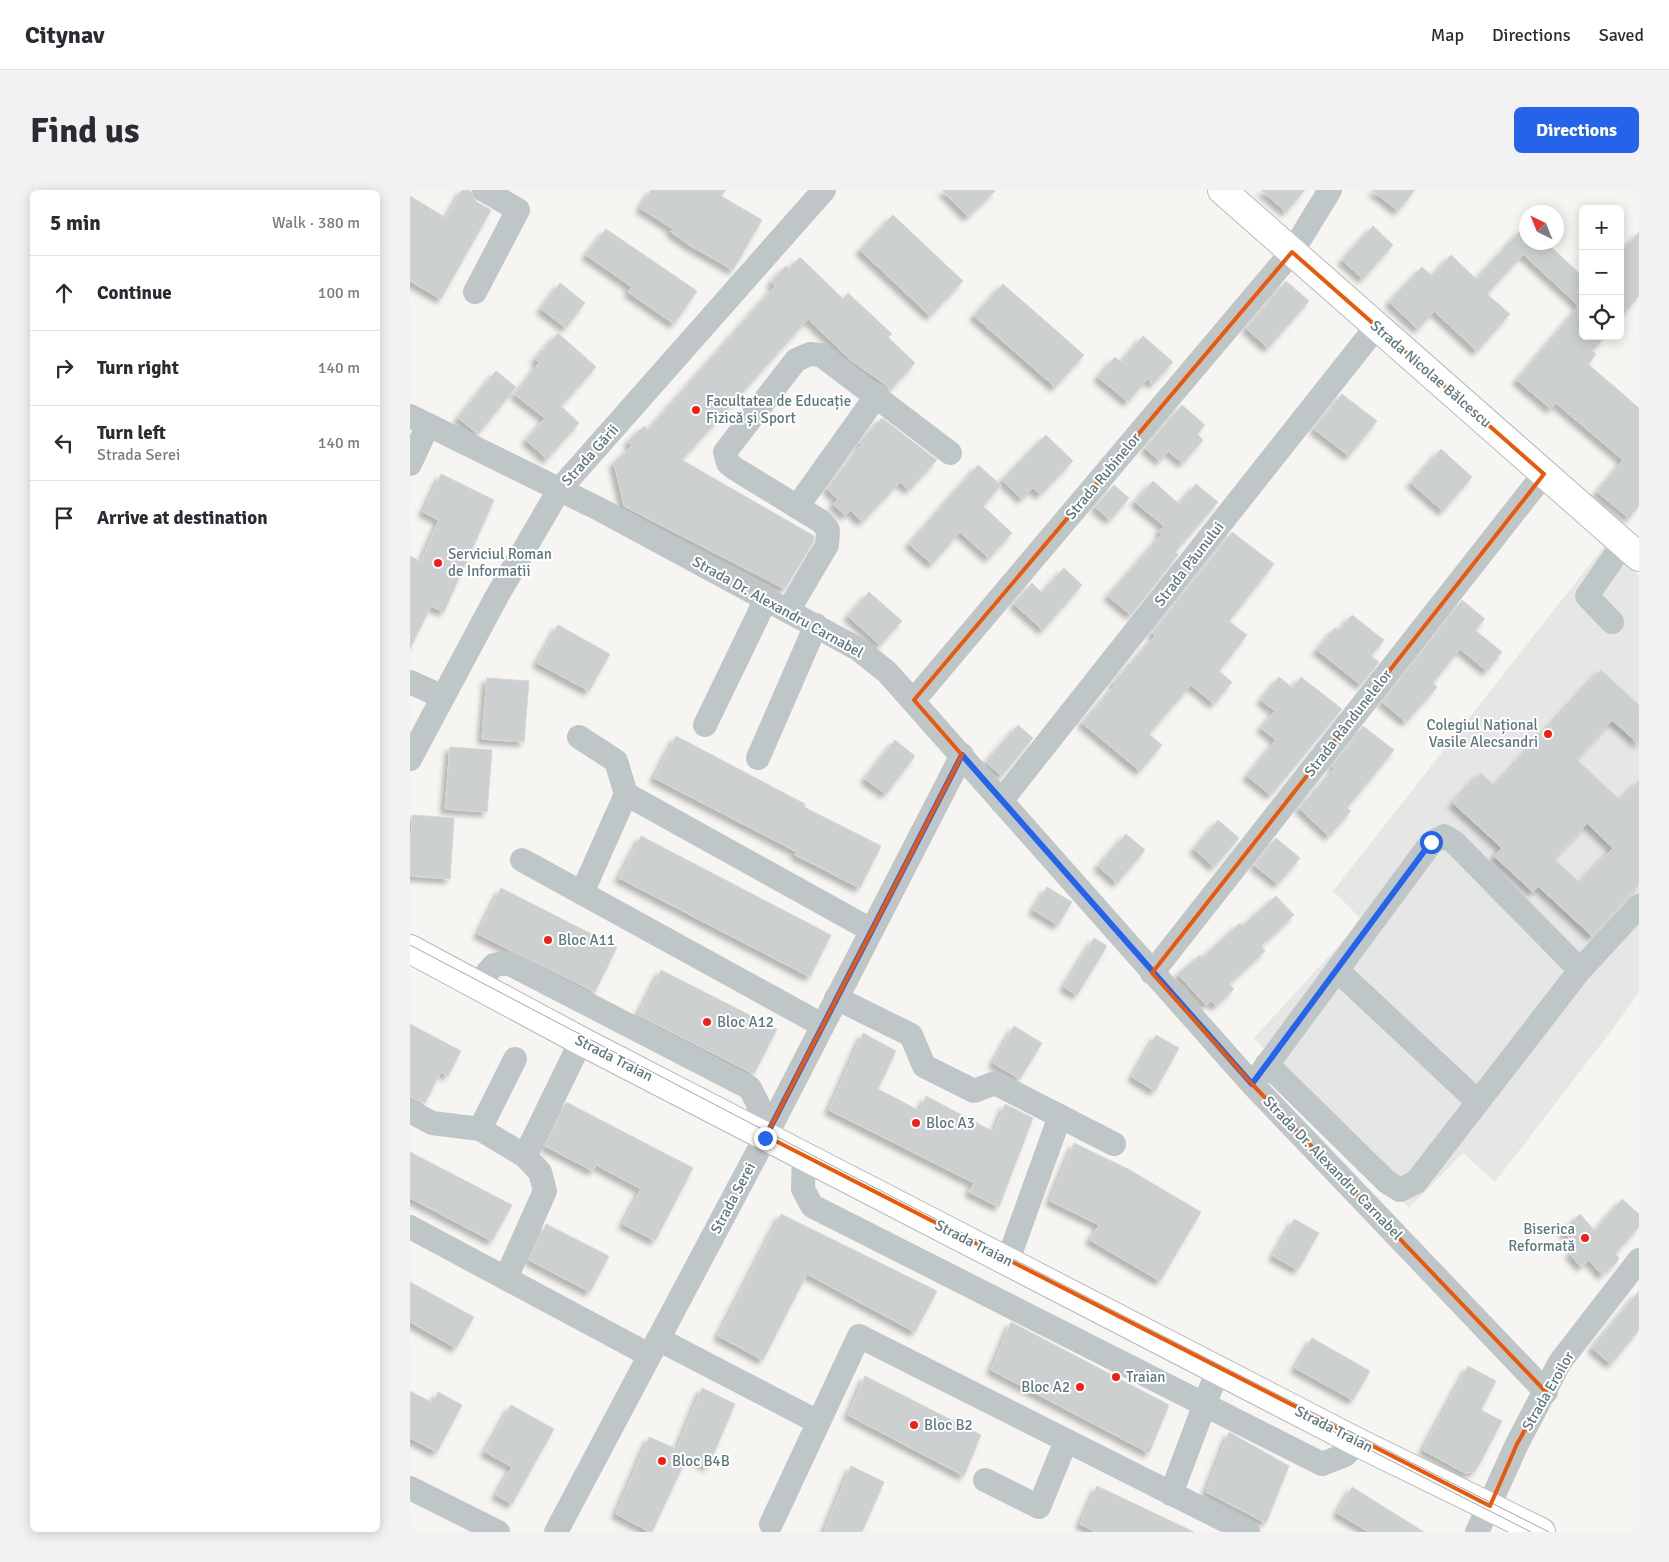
<!DOCTYPE html>
<html lang="en">
<head>
<meta charset="utf-8">
<style>
	:root { --surface:#fff; --page:#f2f2f3; --text:#2b2b33; --muted:#7c7c81; --line:#e1e1e2; --accent:#2563eb }
	body { margin:0; font-family:Signika,sans-serif; background:var(--page); color:var(--text) }
	.controls { position:absolute; right:15px; top:15px; display:grid; overflow:hidden; border-radius:8px; box-shadow:0 2px 12px #0003 }
	.controls button { width:45px; height:45px; display:grid; place-items:center; padding:0; border:0; border-bottom:1px solid var(--line); background:var(--surface); color:var(--text); font:25px sans-serif }
	.compass { position:absolute; left:1109px; top:15px; width:45px; height:45px; border-radius:50%; background:var(--surface); box-shadow:0 2px 12px #0003; rotate:317deg }
	.stop { position:absolute; width:15px; height:15px; margin:-11px; border:4px solid #2563eb; border-radius:50%; background:#fff }
	.stop.end { background:#2563eb; border-color:#fff; box-shadow:0 1px 5px #0008 }
	.list { margin:0; padding:0; list-style:none }
	h2 { display:flex; justify-content:space-between; align-items:center; height:65px; margin:0; padding:0 20px; font-size:21px }
	h2 small { font-size:16px; font-weight:400; color:var(--muted) }
	.list li { display:grid; grid-template-columns:32px 1fr auto; gap:15px; align-items:center; box-sizing:border-box; height:75px; padding:0 20px; border-top:1px solid var(--line) }
	.list b { display:block; font-size:19px; white-space:nowrap }
	.list p { margin:0; font-size:16px; white-space:nowrap; color:var(--muted) }
	.list em { font-size:16px; font-style:normal; color:var(--muted) }
	.icon { flex:none; width:28px; height:28px; fill:none; stroke:currentColor; stroke-width:2; stroke-linecap:round; stroke-linejoin:round }
	.map { position:relative; flex:none; width:1229px; height:1342px; overflow:hidden; border-radius:8px }
	header { display:flex; align-items:center; gap:30px; box-sizing:border-box; height:70px; padding:0 25px; background:var(--surface); border-bottom:1px solid var(--line) }
	header strong { font-size:24px }
	nav { display:flex; gap:28px; margin-inline-start:auto; font-size:18px }
	.intro { display:flex; align-items:center; justify-content:space-between; box-sizing:border-box; height:120px; padding:0 30px }
	h1 { margin:0; font-size:35px }
	.button { padding:12px 22px; border-radius:8px; background:var(--accent); color:#fff; font-size:18px; font-weight:700 }
	main { display:flex; gap:30px; padding:0 30px }
	aside { flex:1; background:var(--surface); border-radius:8px; box-shadow:0 2px 12px #0003 }
	.map>svg:first-child { display:block }
	.built { fill:#e6e6e5 }
	.building { fill:#ccd0d1; stroke:#d7d6d4; fill-rule:evenodd; filter:url(#shadow) }
	.lines { fill:none; stroke-linecap:round; stroke-linejoin:round }
	.major-casing { stroke:#b3b9bc; stroke-width:30 }
	.minor { stroke:#bfc6c8; stroke-width:24 }
	.major { stroke:#fff; stroke-width:28 }
	.tram { stroke:#9ea8ac; stroke-width:1 }
	.route { stroke:#2563eb; stroke-width:6 }
	.marked { fill:none; stroke:#e8590c; stroke-width:4; stroke-linejoin:round }
	.poi-dot { fill:#ee2119; stroke:#fff; stroke-width:2 }
	.labels { text-anchor:middle; dominant-baseline:central; stroke-width:4; stroke-linejoin:round; paint-order:stroke }
	.street-label { font-size:15px; fill:#5e777e; stroke:#fff }
	.poi-label { font-size:15px; fill:#5e777e; stroke:#fff; text-anchor:start }
</style>
</head>
<body>
<header>
<strong>Citynav</strong>
<nav><a>Map</a><a>Directions</a><a>Saved</a></nav>
</header>
<div class="intro"><h1>Find us</h1><a class="button">Directions</a></div>
<main>
<aside>
<h2>5 min<small>Walk · 380 m</small></h2>
<ul class="list">
<li><svg class="icon" aria-label="ahead" viewBox="0 0 24 24"><path d="M12 20V5M6 11l6-6 6 6"/></svg><div><b>Continue</b></div><em>100 m</em></li>
<li><svg class="icon" aria-label="right" viewBox="0 0 24 24"><path d="M7 20v-9h11M14 6l5 5-5 5"/></svg><div><b>Turn right</b></div><em>140 m</em></li>
<li><svg class="icon" aria-label="left" viewBox="0 0 24 24"><path d="M17 20v-9H6M10 6l-5 5 5 5"/></svg><div><b>Turn left</b><p>Strada Serei</p></div><em>140 m</em></li>
<li><svg class="icon" aria-label="arrive" viewBox="0 0 24 24"><path d="M6 21V4h12l-3 4 3 4H6"/></svg><div><b>Arrive at destination</b></div></li>
</ul>
</aside>
<div class="map">
<svg width="1229" height="1342" viewBox="0 0 1229 1342">
	<defs>
		<filter id="shadow"><feDropShadow dx="-4.5" dy="4.5" stdDeviation="2.5" flood-color="#0004"/></filter>
	</defs>
	<rect width="100%" height="100%" fill="#f6f5f1"/>
	<polygon class="built" points="1195,355 1229,386 1229,802 1205,836 1085,992 1053,963 999,1018 844,848 952,730 923,701"/>
	<g class="building">
		<polygon points="52,0 60,0 67,12 81,20 31,109 0,91 0,6 36,28"/>
		<polygon points="241,0 316,0 311,6 352,30 323,80 279,55 261,42 263,39 230,18"/>
		<polygon points="532,0 586,0 558,27"/>
		<polygon points="851,0 895,0 876,22"/>
		<polygon points="962,0 1005,0 988,21"/>
		<polygon points="483,25 553,91 520,126 450,60"/>
		<polygon points="963,36 983,55 953,89 932,70"/>
		<polygon points="196,39 287,101 264,134 218,102 222,97 176,65"/>
		<polygon points="1111,40 1116,44 1116,52 1136,52 1173,87 1173,146 1195,146 1182,161 1186,164 1178,174 1229,218 1229,316 1219,328 1187,302 1213,270 1146,213 1141,219 1107,190 1169,116 1113,64 1077,104 1100,124 1067,161 1024,121 1008,139 979,112 1012,77 1022,86 1041,65 1066,89"/>
		<polygon points="1229,42 1229,106 1210,128 1210,63"/>
		<polygon points="390,67 433,109 438,103 482,144 478,147 505,173 480,200 475,194 442,171 398,129 272,270 404,346 404,351 375,399 214,316 204,273 222,256 218,252 234,236 238,240 365,96 361,92 376,76 379,79"/>
		<polygon points="876,91 899,111 858,158 836,138"/>
		<polygon points="150,93 175,113 156,138 131,119"/>
		<polygon points="593,94 674,165 645,197 564,126"/>
		<polygon points="148,143 186,177 151,216 169,233 137,269 116,250 135,228 105,205 129,173 125,169"/>
		<polygon points="733,146 763,172 743,194 737,189 718,212 688,187 705,167 711,172"/>
		<polygon points="86,181 106,197 68,244 48,228"/>
		<polygon points="932,204 967,231 939,266 904,239"/>
		<polygon points="772,215 795,235 787,244 793,250 773,273 758,261 750,271 735,258"/>
		<polygon points="472,228 527,270 499,300 490,292 452,332 440,320 435,326 423,314 428,309 417,299 451,255 449,253 454,247"/>
		<polygon points="636,245 663,271 630,305 623,298 612,309 592,290"/>
		<polygon points="1031,259 1062,287 1033,321 1001,293"/>
		<polygon points="568,275 591,295 573,316 602,343 579,368 550,342 522,374 499,354"/>
		<polygon points="31,284 84,310 34,422 21,416 0,459 0,366 11,372 29,330 13,322"/>
		<polygon points="743,291 769,314 786,294 808,312 765,362 768,365 721,425 698,406 752,344 749,342 754,336 725,312"/>
		<polygon points="704,295 719,308 700,330 685,317"/>
		<polygon points="822,342 864,374 819,431 837,445 809,481 822,492 804,514 781,495 739,544 752,555 730,581 672,533 705,495 703,493 745,446 742,443"/>
		<polygon points="654,378 672,395 633,440 604,414 622,393 632,403"/>
		<polygon points="459,402 492,431 470,455 438,426"/>
		<polygon points="1052,410 1075,429 1065,440 1092,462 1077,481 1050,459 1023,493 1027,497 996,532 972,512"/>
		<polygon points="942,425 974,450 961,466 969,472 951,495 907,460 925,438 929,440"/>
		<polygon points="148,435 200,464 179,501 127,473"/>
		<path d="M1191,480L1229,515V554L1202,530L1166,569L1211,611L1229,590V694L1182,746L1128,696L1123,702L1084,666L1092,658L1043,613L1071,583L1085,596ZM1177,633L1203,658L1170,693L1144,669Z"/>
		<polygon points="869,487 883,498 891,487 932,519 861,605 837,586 866,550 851,538 865,521 851,510"/>
		<polygon points="77,488 119,491 114,552 72,549"/>
		<polygon points="608,535 623,548 592,586 576,572"/>
		<polygon points="953,536 984,560 937,618 941,621 919,646 889,618 925,578 922,576"/>
		<polygon points="266,546 395,614 394,617 471,656 450,698 385,665 387,662 244,588"/>
		<polygon points="485,550 505,566 476,604 455,589"/>
		<polygon points="40,557 82,560 77,622 35,619"/>
		<polygon points="2,625 44,628 40,689 0,686"/>
		<polygon points="808,630 829,648 804,677 784,659"/>
		<polygon points="716,644 735,660 707,693 688,676"/>
		<polygon points="231,646 421,745 400,787 209,688"/>
		<polygon points="866,648 890,668 868,694 844,675"/>
		<polygon points="637,697 662,712 648,735 623,720"/>
		<polygon points="91,698 207,757 185,802 68,744"/>
		<polygon points="866,706 884,725 851,756 855,761 819,794 824,799 806,816 801,811 796,815 768,784 790,765 792,768 830,733 832,736"/>
		<polygon points="684,748 697,756 667,805 654,797"/>
		<polygon points="251,780 367,839 344,884 228,825"/>
		<polygon points="0,834 51,861 38,886 31,882 15,913 0,907"/>
		<polygon points="604,836 632,853 610,889 583,873"/>
		<polygon points="453,843 486,861 468,899 510,921 516,906 584,942 595,914 623,928 589,1017 559,1002 564,993 419,920"/>
		<polygon points="746,845 769,858 745,901 722,887"/>
		<polygon points="156,912 283,978 245,1051 213,1034 231,999 186,975 183,981 135,956"/>
		<polygon points="664,953 718,979 791,1022 750,1091 680,1050 689,1035 640,1011"/>
		<polygon points="0,962 102,1015 82,1051 0,1008"/>
		<polygon points="1212,1009 1229,1024 1229,1037 1205,1064 1209,1068 1206,1073 1192,1085 1179,1070 1171,1077 1160,1064 1166,1056 1153,1041 1170,1024 1185,1041"/>
		<polygon points="371,1024 527,1101 505,1142 397,1084 353,1170 308,1146"/>
		<polygon points="884,1029 909,1043 888,1080 863,1066"/>
		<polygon points="136,1034 199,1066 180,1102 119,1070"/>
		<polygon points="0,1092 64,1127 46,1158 0,1132"/>
		<polygon points="1229,1101 1229,1140 1201,1174 1182,1158"/>
		<polygon points="601,1132 759,1215 739,1263 581,1180"/>
		<polygon points="902,1148 960,1181 943,1210 885,1178"/>
		<polygon points="1058,1176 1086,1191 1071,1220 1092,1231 1069,1275 1064,1282 1055,1283 1013,1260"/>
		<polygon points="455,1186 571,1245 554,1286 438,1225"/>
		<polygon points="292,1198 325,1214 298,1277 278,1265 242,1342 240,1342 206,1324 239,1247 267,1259"/>
		<polygon points="0,1201 23,1213 28,1202 52,1215 27,1262 0,1248"/>
		<polygon points="101,1215 144,1239 102,1314 86,1305 102,1277 75,1262"/>
		<polygon points="819,1242 879,1276 856,1333 796,1302"/>
		<polygon points="441,1276 474,1292 452,1342 414,1342"/>
		<polygon points="687,1296 784,1342 686,1342 670,1334"/>
		<polygon points="942,1297 1014,1342 959,1342 927,1323"/>
	</g>
	<g class="lines">
		<g class="major-casing">
			<g id="major">
				<polyline points="812,0 1229,367"/>
				<polyline points="0,759 171,851 947,1252 1131,1342"/>
			</g>
		</g>
		<g class="minor">
			<polyline points="65,102 108,20 74,0"/>
			<polyline points="0,226 189,319 448,459 477,482 842,894 1136,1202"/>
			<polyline points="0,274 18,235"/>
			<polyline points="387,317 467,205"/>
			<polyline points="378,421 417,355 418,340 412,332 324,278 318,273 315,262 386,170 400,164 411,165 540,263"/>
			<polyline points="1202,432 1177,406 1213,354"/>
			<polyline points="0,492 33,507"/>
			<polyline points="504,510 882,62 920,0"/>
			<polyline points="295,535 356,409"/>
			<polyline points="169,547 206,571 216,604"/>
			<polyline points="348,568 406,435"/>
			<polyline points="0,569 87,406 149,300 414,0"/>
			<polyline points="591,611 967,136"/>
			<polyline points="112,670 412,835"/>
			<polyline points="172,703 216,604 461,740"/>
			<polyline points="927,780 1068,912"/>
			<polyline points="742,783 1134,284"/>
			<polyline points="67,794 84,775 98,773 340,898 348,914 356,946"/>
			<polyline points="426,808 501,845 514,876 564,901 585,893 704,954"/>
			<polyline points="857,874 977,992 990,1000 1006,992 1170,780 1229,716"/>
			<polyline points="848,887 1021,653 1034,646 1044,652 1170,780"/>
			<polyline points="0,921 22,933 70,939 115,966 130,982 135,1001 96,1088"/>
			<polyline points="70,939 105,869"/>
			<polyline points="394,965 393,999 402,1016 912,1274 935,1265 947,1252"/>
			<polyline points="115,966 171,851"/>
			<polyline points="0,1037 239,1165"/>
			<polyline points="598,1070 650,926"/>
			<polyline points="248,1149 408,1232"/>
			<polyline points="575,1290 629,1317 656,1251"/>
			<polyline points="0,1298 88,1342"/>
			<polyline points="761,1304 808,1179"/>
			<polyline points="361,1334 449,1146 838,1342"/>
			<polyline points="146,1342 356,946 552,565"/>
			<polyline points="1067,1342 1107,1254 1150,1172 1229,1070"/>
		</g>
		<use href="#major" class="major"/>
		<g class="tram">
			<path d="M0,755C378,954 758,1150 1139,1342"/>
			<polyline points="905,1232 1121,1342"/>
		</g>
	</g>
	<g class="lines">
		<polyline class="route" points="355,948 552,565 842,894 1021,652"/>
	</g>
	<path class="marked" d="M882,62L1134,284L742,783L842,894L1136,1202L1107,1254L1080,1316L356,946L552,565L504,510Z"/>
	<g class="poi-dot">
		<circle cx="286" cy="220" r="5"/>
		<circle cx="28" cy="373" r="5"/>
		<circle cx="1138" cy="544" r="5"/>
		<circle cx="138" cy="750" r="5"/>
		<circle cx="297" cy="832" r="5"/>
		<circle cx="506" cy="933" r="5"/>
		<circle cx="1175" cy="1048" r="5"/>
		<circle cx="706" cy="1187" r="5"/>
		<circle cx="670" cy="1197" r="5"/>
		<circle cx="504" cy="1235" r="5"/>
		<circle cx="252" cy="1271" r="5"/>
	</g>
	<g class="labels">
		<g class="street-label">
			<text transform="translate(1021 184) rotate(41)">Strada Nicolae Bălcescu</text>
			<text transform="translate(180 265) rotate(-48)">Strada Gării</text>
			<text transform="translate(693 286) rotate(-50)">Strada Rubinelor</text>
			<text transform="translate(779 374) rotate(-52)">Strada Păunului</text>
			<text transform="translate(368 417) rotate(29)">Strada Dr. Alexandru Carnabel</text>
			<text transform="translate(938 533) rotate(-52)">Strada Rândunelelor</text>
			<text transform="translate(204 868) rotate(27)">Strada Traian</text>
			<text transform="translate(923 978) rotate(46)">Strada Dr. Alexandru Carnabel</text>
			<text transform="translate(323 1008) rotate(-62)">Strada Serei</text>
			<text transform="translate(564 1053) rotate(27)">Strada Traian</text>
			<text transform="translate(1138 1201) rotate(-60)">Strada Eroilor</text>
			<text transform="translate(924 1239) rotate(27)">Strada Traian</text>
		</g>
		<g class="poi-label">
			<text x="296" y="211">Facultatea de Educație<tspan x="296" dy="17">Fizică și Sport</tspan></text>
			<text x="38" y="364">Serviciul Roman<tspan x="38" dy="17">de Informatii</tspan></text>
			<text x="1128" y="535" text-anchor="end">Colegiul Național<tspan x="1128" dy="17">Vasile Alecsandri</tspan></text>
			<text x="148" y="750">Bloc A11</text>
			<text x="307" y="832">Bloc A12</text>
			<text x="516" y="933">Bloc A3</text>
			<text x="1165" y="1039" text-anchor="end">Biserica<tspan x="1165" dy="17">Reformată</tspan></text>
			<text x="716" y="1187">Traian</text>
			<text x="660" y="1197" text-anchor="end">Bloc A2</text>
			<text x="514" y="1235">Bloc B2</text>
			<text x="262" y="1271">Bloc B4B</text>
		</g>
	</g>
</svg>
<div class="controls">
<button>+</button>
<button>−</button>
<button><svg class="icon" aria-label="locate" viewBox="0 0 24 24"><circle cx="12" cy="12" r="6"/><path d="M12 2v4M12 18v4M2 12h4M18 12h4"/></svg></button>
</div>
<svg class="compass" viewBox="-18 -18 36 36"><path d="M0-13l5 13h-10z" fill="#e53935"/><path d="M0 13l5-13h-10z" fill="#7c7c81"/></svg>
<div class="stop" style="left:1021px;top:652px"></div>
<div class="stop end" style="left:355px;top:948px"></div>
</div>
</main>
</body>
</html>
